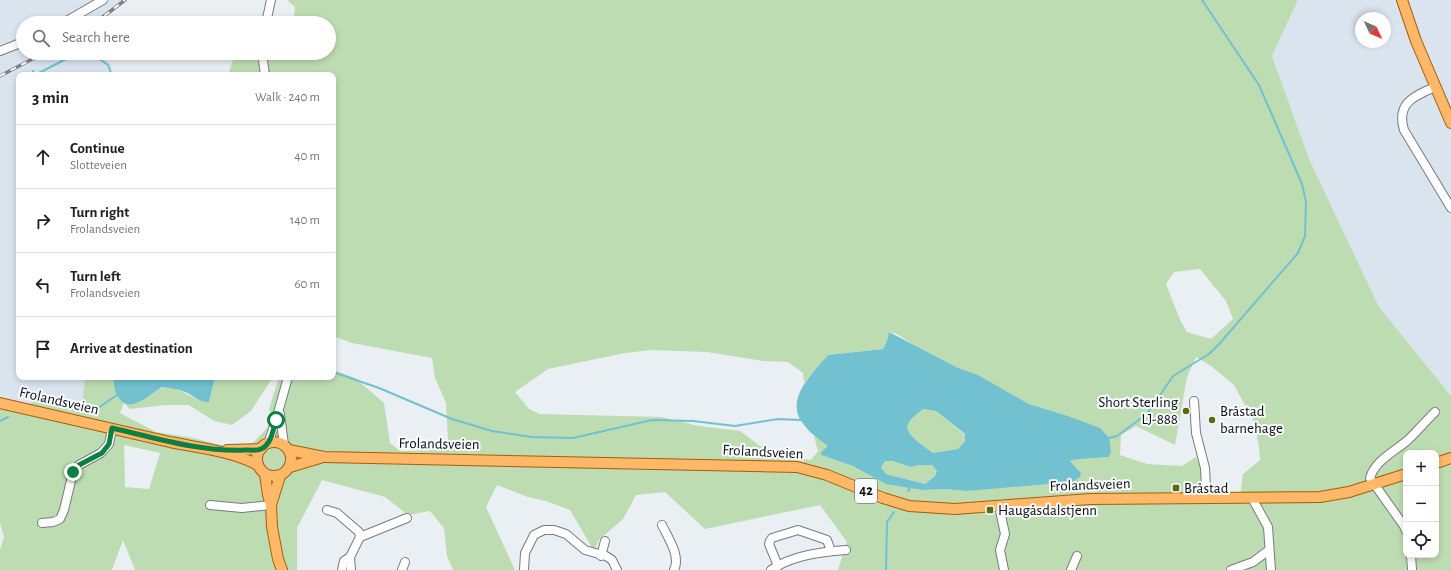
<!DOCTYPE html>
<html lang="en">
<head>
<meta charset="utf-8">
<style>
	:root { --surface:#fff; --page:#f2f2f2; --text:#202124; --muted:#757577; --line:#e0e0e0 }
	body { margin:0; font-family:"Alegreya Sans",sans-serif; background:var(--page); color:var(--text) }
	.controls { position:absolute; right:12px; bottom:12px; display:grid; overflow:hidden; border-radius:8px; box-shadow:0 2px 6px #0003 }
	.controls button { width:36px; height:36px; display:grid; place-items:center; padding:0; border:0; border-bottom:1px solid var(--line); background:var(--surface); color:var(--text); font:20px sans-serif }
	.compass { position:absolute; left:1355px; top:12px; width:36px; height:36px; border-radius:50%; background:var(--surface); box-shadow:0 2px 6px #0003; rotate:134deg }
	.stop { position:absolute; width:12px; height:12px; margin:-9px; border:3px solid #0b8043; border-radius:50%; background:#fff }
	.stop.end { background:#0b8043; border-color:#fff; box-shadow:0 1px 4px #0008 }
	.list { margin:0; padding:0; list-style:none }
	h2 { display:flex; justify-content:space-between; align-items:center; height:52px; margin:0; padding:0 16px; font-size:17px }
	h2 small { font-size:13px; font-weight:400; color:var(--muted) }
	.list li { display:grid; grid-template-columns:26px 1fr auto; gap:12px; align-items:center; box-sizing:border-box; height:64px; padding:0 16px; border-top:1px solid var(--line) }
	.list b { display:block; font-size:15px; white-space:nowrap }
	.list p { margin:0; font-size:13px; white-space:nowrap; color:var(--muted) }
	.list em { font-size:13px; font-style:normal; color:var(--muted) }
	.icon { flex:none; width:22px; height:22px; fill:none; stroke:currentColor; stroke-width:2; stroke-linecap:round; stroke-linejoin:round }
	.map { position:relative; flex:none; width:1451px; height:570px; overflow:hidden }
	.search { position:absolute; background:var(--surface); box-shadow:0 2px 6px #0003; left:16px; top:16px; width:320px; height:44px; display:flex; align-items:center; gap:10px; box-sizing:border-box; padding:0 14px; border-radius:22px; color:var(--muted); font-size:15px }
	.panel { position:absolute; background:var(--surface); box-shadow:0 2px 6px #0003; left:16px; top:72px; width:320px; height:308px; border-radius:8px }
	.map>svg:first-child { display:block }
	.built { fill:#dae4ee; fill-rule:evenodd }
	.green { fill:#bedcb2; fill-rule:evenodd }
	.water { fill:#71c1d1; fill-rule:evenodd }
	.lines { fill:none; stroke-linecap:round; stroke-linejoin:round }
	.stream { stroke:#71c1d1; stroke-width:2 }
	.minor-casing { stroke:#777b7f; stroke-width:10 }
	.major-casing { stroke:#a85d07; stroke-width:12 }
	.minor { stroke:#fff; stroke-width:8 }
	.major { stroke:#feb868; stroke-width:10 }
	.rail-casing { stroke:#7f8285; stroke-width:3.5 }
	.rail { stroke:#f9fcfe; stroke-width:2; stroke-dasharray:6; stroke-linecap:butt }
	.route { stroke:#0b8043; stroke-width:5 }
	.poi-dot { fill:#5d6a12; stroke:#f9fcfe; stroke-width:1.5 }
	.labels { text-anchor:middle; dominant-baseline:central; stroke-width:4; stroke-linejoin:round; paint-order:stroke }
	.shield { fill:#f9fcfe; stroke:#525455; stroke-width:1 }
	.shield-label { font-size:14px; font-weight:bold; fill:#0a0c0d }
	.street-label { font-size:15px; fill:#0a0c0d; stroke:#f9fcfe }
	.poi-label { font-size:15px; fill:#0a0c0d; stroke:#f9fcfe; text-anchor:start }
</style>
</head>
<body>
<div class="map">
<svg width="1451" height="570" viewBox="0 0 1451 570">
	<rect width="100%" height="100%" fill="#eaeff3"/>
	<g class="built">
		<polygon points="0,0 124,0 108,15 94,23 23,23 23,53 96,53 111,64 112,75 19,75 19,377 85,377 83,405 45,396 23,407 0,410"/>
		<path d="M1298,0H1451V396L1379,307L1309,159L1272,56ZM1361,18H1385V42H1361Z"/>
	</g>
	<g class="green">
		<path d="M287,0H1298L1272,56L1309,159L1379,307L1451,396V570H838L847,542L820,505L705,529L665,492L636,495L623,519L599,540L594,551L570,510L546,501L528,497L497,485L486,507L515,570H453L447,556L444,528L430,511L408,515L385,497L322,480L297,528V570H135L123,540L112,570H0V550L4,537L0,523V410L23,407L45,396L82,405L85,377H113L117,395L159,389C174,381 195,403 209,402L215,377H273L251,411L232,425L214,421L189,405H166L130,409L124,403L120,413L156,432L189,437L230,447L253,443L267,428L272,417L269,409L279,377H333V370L355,378L384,403L390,443L400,451L441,450L448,439L446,403L435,378L432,358L352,343L333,336V75H228L235,54L233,53H329V23H293L295,7ZM1200,269L1226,301L1233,319L1211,339L1187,332L1181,322L1166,284L1174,272ZM889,332L897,334L918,348L956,367L978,375L1029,404L1068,416L1109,457C1099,458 1077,457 1070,461L1081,473L966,491L945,489L922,490L910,487L865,471L853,466L821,455L829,446L814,436L818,451L811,460L771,454L740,431L699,426L661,417L540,414L529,409L515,392L548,369L625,353L651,350L707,352L763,361L788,362L803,373L804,383L828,355L883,349L887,341ZM1196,357L1211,366L1234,385L1254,422L1259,447L1260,460L1243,474L1240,496L1213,495L1200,486L1203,472L1196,457L1182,466L1147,464L1120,455L1121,435L1136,426L1175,445L1187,377ZM124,445L160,453L149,489L125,487ZM1406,453H1436V555H1406Z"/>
		<polygon points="923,409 936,411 965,435 965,441 958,449 933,453 918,442 909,433 907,426 911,419"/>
		<polygon points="885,461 891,461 911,467 919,465 932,465 937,471 935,476 925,484 886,474 881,467"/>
	</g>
	<g class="water">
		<path d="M889,332L956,367L978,375L1029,404L1068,416L1100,428L1109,438L1111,451L1109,457C1100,458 1077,458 1070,461L1081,473L1080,477L1072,482L966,491L945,489L922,490L886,484L853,466L821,455V452L828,446C820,440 811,434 805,426C782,401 812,374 828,355L883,349L887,341ZM923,409L936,411L965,434V441L958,449L933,453L918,442L909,433L907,426L911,419ZM885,461H892L911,467L919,465H932L937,471L935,476L925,484L886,474L881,467Z"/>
		<path d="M113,377H215L209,402C200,403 193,395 185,392C177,389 170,388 162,387C149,394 129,417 117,395C114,390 114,382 113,377Z"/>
	</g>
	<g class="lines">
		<g class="stream">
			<polyline points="91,53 108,65 112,75"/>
			<polyline points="33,71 33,74 37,74 66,59 72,53"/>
			<polyline points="333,372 379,388 452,419 492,431 532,437 573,438 652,420 693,421 735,426 778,419 801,420"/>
			<polyline points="47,396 98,408 117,395"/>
			<polyline points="0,421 8,417"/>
			<polyline points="1109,438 1117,436 1147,414 1173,376 1209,354 1220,343 1298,253 1305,236 1306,202 1302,184 1259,85 1202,0"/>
			<polyline points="908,491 910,487"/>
			<polyline points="886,570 887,522 894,512"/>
		</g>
		<g class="minor-casing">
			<g id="minor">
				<polyline points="63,23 103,0"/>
				<polyline points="266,23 271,0"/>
				<polyline points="0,51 23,42"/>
				<polyline points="262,53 265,75"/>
				<path d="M1435,87C1414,96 1396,103 1404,130L1451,208"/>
				<polyline points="1194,401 1196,433 1205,468 1206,488 1210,498"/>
				<polyline points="280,414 284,445"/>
				<polyline points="268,444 276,420 288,377"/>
				<polyline points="1252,498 1268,527 1271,570"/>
				<polyline points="210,505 242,508 271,505"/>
				<polyline points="999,506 1005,534 1000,550 1004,570"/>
				<polyline points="327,510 337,513 359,532 360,537 350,557 351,570"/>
				<polyline points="42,523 53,522 60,519 64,510 73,472 79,465 101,453 109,444 112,429"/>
				<path d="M662,525C668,538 681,556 674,570"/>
				<path d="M1406,531L1404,526L1370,478C1375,460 1396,451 1409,439C1418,430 1426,421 1435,412"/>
				<polyline points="360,537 407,518"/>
				<polyline points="1411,555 1412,570"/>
				<polyline points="601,556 605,541"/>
				<polyline points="778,566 769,544 770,541 772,538 798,530 827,540 831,551"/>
				<polyline points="342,570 344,561 350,557"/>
				<polyline points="402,570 405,562"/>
				<polyline points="524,570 525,553 534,535 544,530 554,530 566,534 585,550 606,556 612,560 617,570"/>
				<path d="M771,570C793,555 821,552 846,550"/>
				<polyline points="1071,570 1077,556"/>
				<polyline points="1231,570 1253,562 1269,550"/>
			</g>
		</g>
		<g class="major-casing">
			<g id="major">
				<polyline points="1402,0 1416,41 1451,123"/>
				<path d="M0,403C57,416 113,429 170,442C200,448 231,451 258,465"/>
				<circle cx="274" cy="459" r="17"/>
				<polyline points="227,450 261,449"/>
				<polyline points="289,450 324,457 797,467 827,475 883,498 909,506 955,509 1090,499 1320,497 1349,492 1406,474"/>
				<polyline points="1436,463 1451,458"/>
				<polyline points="290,467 320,458"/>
				<polyline points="265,474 268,495 271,505 272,527 278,559 282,570"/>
				<polyline points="271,505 280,476"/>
			</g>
		</g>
		<use href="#minor" class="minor"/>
		<use href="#major" class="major"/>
		<g class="rail-casing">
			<g id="rail">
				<polyline points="95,23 125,0"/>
				<polyline points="0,76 44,53"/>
			</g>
		</g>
		<use href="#rail" class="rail"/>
	</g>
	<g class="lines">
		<path class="route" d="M73,472L79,465L102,453L109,444L112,428C156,438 200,452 245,450C249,450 257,451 261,449C271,445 273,430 276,420"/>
	</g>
	<g class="poi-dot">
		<circle cx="1186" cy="411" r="4"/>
		<circle cx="1212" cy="420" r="4"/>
		<rect x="1172" y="484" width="8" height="8" rx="2"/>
		<rect x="986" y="506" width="8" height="8" rx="2"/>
	</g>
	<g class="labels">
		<rect class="shield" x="855" y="479" width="22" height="24" rx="3"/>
		<g class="shield-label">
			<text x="866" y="491">42</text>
		</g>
		<g class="street-label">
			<text transform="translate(59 401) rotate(13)">Frolandsveien</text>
			<text transform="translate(439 444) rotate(1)">Frolandsveien</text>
			<text transform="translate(763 452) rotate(3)">Frolandsveien</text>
			<text transform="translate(1090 485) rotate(-2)">Frolandsveien</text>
		</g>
		<g class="poi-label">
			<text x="1178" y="402" text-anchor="end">Short Sterling<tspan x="1178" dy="17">LJ-888</tspan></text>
			<text x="1220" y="411">Bråstad<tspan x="1220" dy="17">barnehage</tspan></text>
			<text x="1184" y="488">Bråstad</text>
			<text x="998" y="510">Haugåsdalstjenn</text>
		</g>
	</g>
</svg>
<div class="controls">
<button>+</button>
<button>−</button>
<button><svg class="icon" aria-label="locate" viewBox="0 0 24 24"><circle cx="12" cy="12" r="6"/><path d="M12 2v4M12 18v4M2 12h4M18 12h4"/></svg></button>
</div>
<svg class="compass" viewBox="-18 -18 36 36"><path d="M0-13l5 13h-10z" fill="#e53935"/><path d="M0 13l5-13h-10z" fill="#757577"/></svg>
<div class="stop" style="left:276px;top:420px"></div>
<div class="stop end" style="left:73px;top:472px"></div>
<div class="search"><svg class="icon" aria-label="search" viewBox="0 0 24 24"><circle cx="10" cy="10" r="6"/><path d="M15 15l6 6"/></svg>Search here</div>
<section class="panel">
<h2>3 min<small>Walk · 240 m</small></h2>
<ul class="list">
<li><svg class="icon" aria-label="ahead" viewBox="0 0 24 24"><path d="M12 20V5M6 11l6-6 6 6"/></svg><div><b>Continue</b><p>Slotteveien</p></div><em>40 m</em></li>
<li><svg class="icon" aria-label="right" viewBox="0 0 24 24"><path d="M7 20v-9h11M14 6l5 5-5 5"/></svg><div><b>Turn right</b><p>Frolandsveien</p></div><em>140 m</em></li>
<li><svg class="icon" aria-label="left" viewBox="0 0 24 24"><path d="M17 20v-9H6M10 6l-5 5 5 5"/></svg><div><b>Turn left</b><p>Frolandsveien</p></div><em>60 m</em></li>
<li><svg class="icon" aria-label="arrive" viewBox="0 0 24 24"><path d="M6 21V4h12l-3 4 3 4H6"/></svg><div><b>Arrive at destination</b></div></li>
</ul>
</section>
</div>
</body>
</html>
